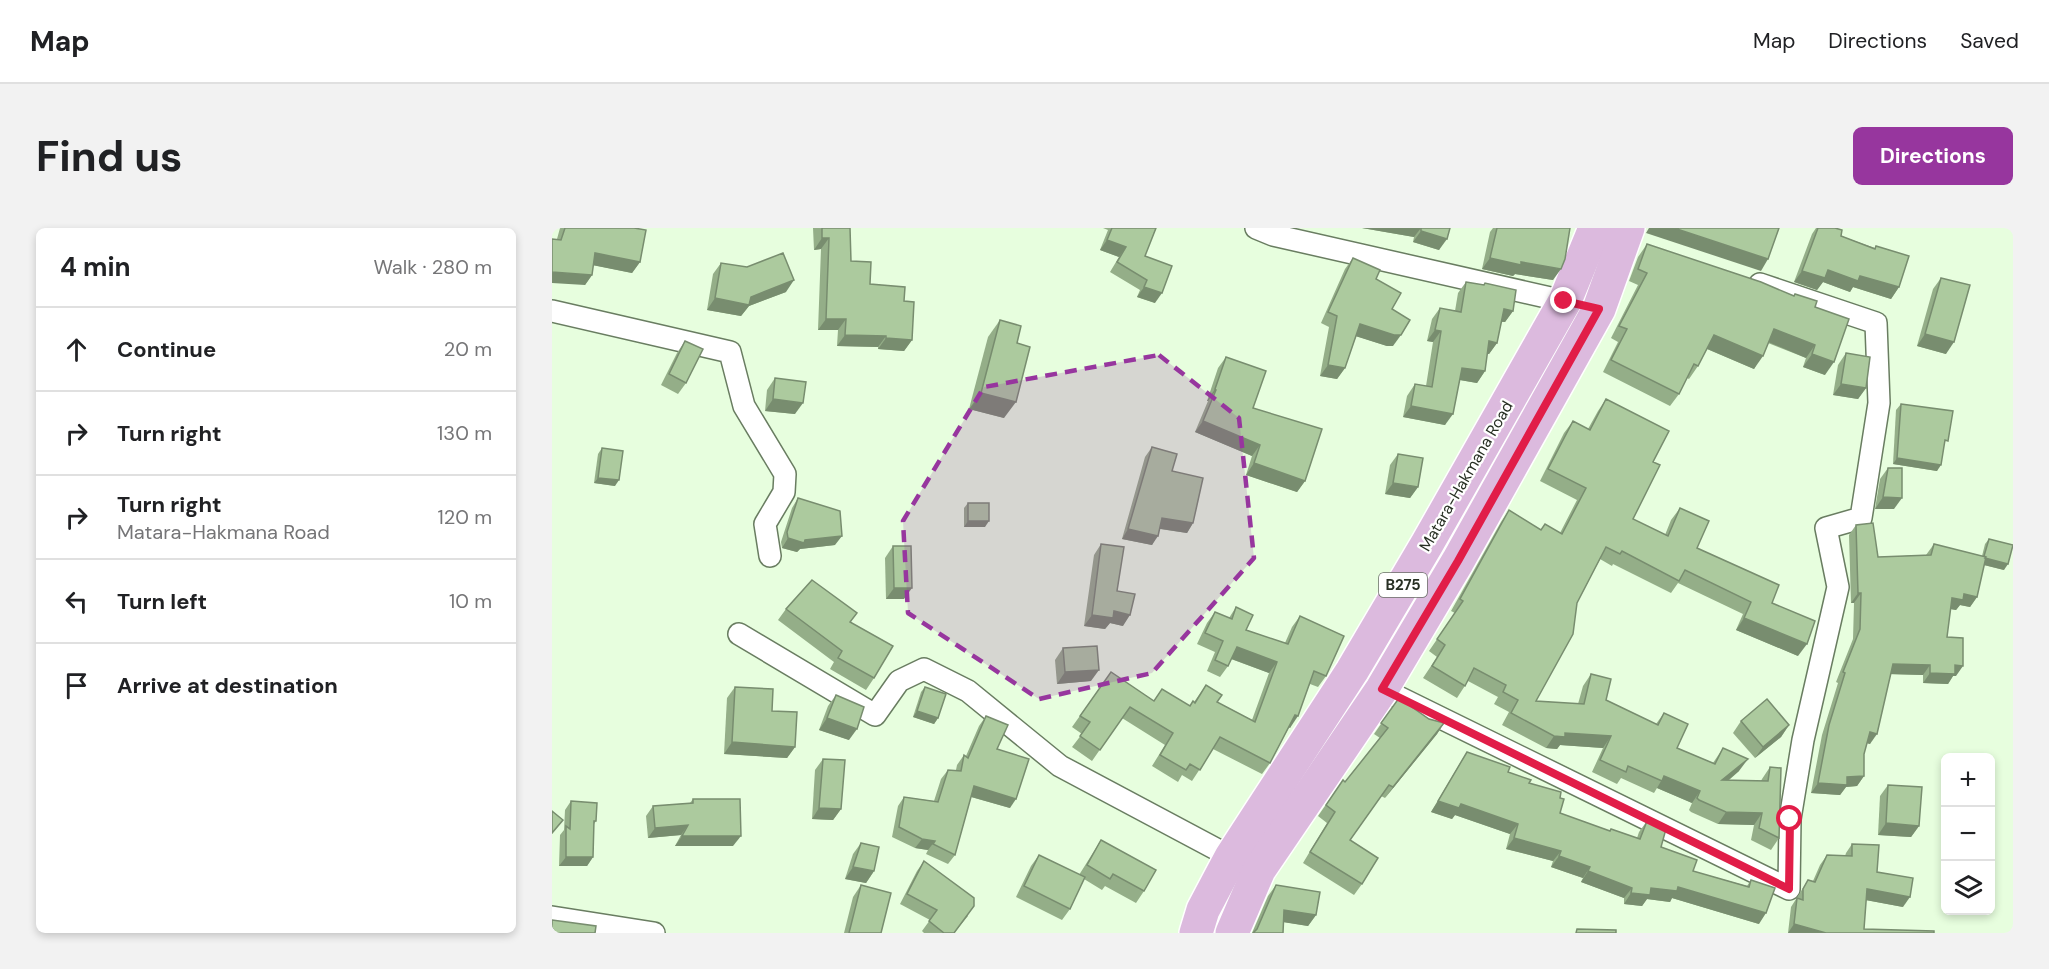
<!DOCTYPE html>
<html lang="en">
<head>
<meta charset="utf-8">
<style>
	:root { --surface:#fff; --page:#f2f2f2; --text:#202124; --muted:#757577; --line:#e0e0e0; --accent:#97369e }
	body { margin:0; font-family:"DM Sans",sans-serif; background:var(--page); color:var(--text) }
	.controls { position:absolute; right:18px; bottom:18px; display:grid; overflow:hidden; border-radius:9px; box-shadow:0 3px 9px #0003 }
	.controls button { width:54px; height:54px; display:grid; place-items:center; padding:0; border:0; border-bottom:2px solid var(--line); background:var(--surface); color:var(--text); font:30px sans-serif }
	.stop { position:absolute; width:18px; height:18px; margin:-14px; border:4px solid #e11d48; border-radius:50%; background:#fff }
	.stop.end { background:#e11d48; border-color:#fff; box-shadow:0 2px 6px #0008 }
	.list { margin:0; padding:0; list-style:none }
	h2 { display:flex; justify-content:space-between; align-items:center; height:78px; margin:0; padding:0 24px; font-size:26px }
	h2 small { font-size:20px; font-weight:400; color:var(--muted) }
	.list li { display:grid; grid-template-columns:39px 1fr auto; gap:18px; align-items:center; box-sizing:border-box; height:84px; padding:0 24px; border-top:2px solid var(--line) }
	.list b { display:block; font-size:22px; white-space:nowrap }
	.list p { margin:0; font-size:20px; white-space:nowrap; color:var(--muted) }
	.list em { font-size:20px; font-style:normal; color:var(--muted) }
	.icon { flex:none; width:33px; height:33px; fill:none; stroke:currentColor; stroke-width:2; stroke-linecap:round; stroke-linejoin:round }
	.map { position:relative; flex:none; width:1461px; height:705px; overflow:hidden; border-radius:9px }
	header { display:flex; align-items:center; gap:36px; box-sizing:border-box; height:84px; padding:0 30px; background:var(--surface); border-bottom:2px solid var(--line) }
	header strong { font-size:28px }
	nav { display:flex; gap:33px; margin-inline-start:auto; font-size:21px }
	.intro { display:flex; align-items:center; justify-content:space-between; box-sizing:border-box; height:144px; padding:0 36px }
	h1 { margin:0; font-size:42px }
	.button { padding:15px 27px; border-radius:9px; background:var(--accent); color:#fff; font-size:21px; font-weight:700 }
	main { display:flex; gap:36px; padding:0 36px }
	aside { flex:1; background:var(--surface); border-radius:9px; box-shadow:0 3px 9px #0003 }
	.map>svg:first-child { display:block }
	.lines { fill:none; stroke-linecap:round; stroke-linejoin:round }
	.minor-casing { stroke:#697d61; stroke-width:24 }
	.primary-casing { stroke:#fff; stroke-width:36 }
	.minor { stroke:#fff; stroke-width:21 }
	.primary { stroke:#dcbade; stroke-width:33 }
	.wall { fill:#94ae88 }
	.shaded-wall { fill:#788d6f }
	.building { fill:#acca9e; stroke:#788d6f; stroke-width:1.5 }
	.route { stroke:#e11d48; stroke-width:8 }
	.marked { fill:#97369e; fill-opacity:0.2; stroke:#97369e; stroke-width:4.5; stroke-dasharray:12 8; stroke-linejoin:round }
	.labels { text-anchor:middle; dominant-baseline:central; stroke-width:4.5; stroke-linejoin:round; paint-order:stroke }
	.shield { fill:#fff; stroke:#686e66; stroke-width:1.5 }
	.shield-label { font-size:15px; font-weight:bold; fill:#283024 }
	.street-label { font-size:16px; fill:#283024; stroke:#fff }
</style>
</head>
<body>
<header>
<strong>Map</strong>
<nav><a>Map</a><a>Directions</a><a>Saved</a></nav>
</header>
<div class="intro"><h1>Find us</h1><a class="button">Directions</a></div>
<main>
<aside>
<h2>4 min<small>Walk · 280 m</small></h2>
<ul class="list">
<li><svg class="icon" aria-label="ahead" viewBox="0 0 24 24"><path d="M12 20V5M6 11l6-6 6 6"/></svg><div><b>Continue</b></div><em>20 m</em></li>
<li><svg class="icon" aria-label="right" viewBox="0 0 24 24"><path d="M7 20v-9h11M14 6l5 5-5 5"/></svg><div><b>Turn right</b></div><em>130 m</em></li>
<li><svg class="icon" aria-label="right" viewBox="0 0 24 24"><path d="M7 20v-9h11M14 6l5 5-5 5"/></svg><div><b>Turn right</b><p>Matara-Hakmana Road</p></div><em>120 m</em></li>
<li><svg class="icon" aria-label="left" viewBox="0 0 24 24"><path d="M17 20v-9H6M10 6l-5 5 5 5"/></svg><div><b>Turn left</b></div><em>10 m</em></li>
<li><svg class="icon" aria-label="arrive" viewBox="0 0 24 24"><path d="M6 21V4h12l-3 4 3 4H6"/></svg><div><b>Arrive at destination</b></div></li>
</ul>
</aside>
<div class="map">
<svg width="1461" height="705" viewBox="0 0 1461 705">
	<rect width="100%" height="100%" fill="#e7fede"/>
	<g class="lines">
		<g class="minor-casing">
			<g id="minor">
				<polyline points="704,0 721,7 1047,81"/>
				<polyline points="0,83 178,124 192,178 233,246 232,264 213,296 218,328"/>
				<polyline points="187,406 323,487 347,453 372,441 416,463 508,538 679,629"/>
				<polyline points="830,461 1237,661 1238,591 1251,512 1286,359 1274,300 1309,290 1327,175 1324,95 1208,56"/>
				<polyline points="0,689 102,705"/>
			</g>
		</g>
		<g class="primary-casing">
			<g id="primary">
				<polyline points="644,705 651,682 679,629 800,443 875,316 1013,73 1043,0"/>
				<polyline points="680,705 707,642 830,461 906,333 1047,81 1076,0"/>
			</g>
		</g>
		<use href="#minor" class="minor"/>
		<use href="#primary" class="primary"/>
	</g>
	<g class="wall">
		<polygon points="8,0 82,0 88,34 80,45 41,37 40,47 33,57 5,11"/>
		<polygon points="261,0 298,0 299,33 318,56 352,73 360,112 352,123 326,121 326,119 285,118 286,102 266,102 269,21 262,22"/>
		<polygon points="551,0 604,0 593,28 603,75 585,69 588,62 558,44 567,29 548,22 556,2"/>
		<polygon points="810,0 898,0 887,22 861,14 862,9"/>
		<polygon points="941,0 1015,0 1001,52 963,46 961,48 930,41 938,4"/>
		<polygon points="1264,0 1283,0 1289,8 1323,20 1324,18 1347,59 1339,71 1301,59 1298,64 1271,54 1265,62 1242,54 1260,6"/>
		<polygon points="1095,16 1241,68 1243,66 1263,79 1273,147 1251,139 1254,130 1216,115 1202,141 1155,121 1146,138 1137,151 1135,150 1127,166 1118,178 1051,144 1066,114 1059,110 1086,57 1077,53 1086,29"/>
		<polygon points="801,30 824,51 840,81 841,118 835,118 804,108 793,140 785,151 768,148 777,99 769,95 793,41"/>
		<polygon points="169,35 234,64 197,78 189,88 155,82 161,46"/>
		<polygon points="1389,50 1394,126 1365,118 1381,61"/>
		<polygon points="914,54 931,57 933,55 961,83 953,94 949,94 945,115 937,126 935,126 933,143 925,155 908,152 893,197 851,189 855,168 863,156 874,158 881,114 875,113 880,91 888,80 903,83 906,65"/>
		<polygon points="448,92 465,115 452,190 417,181 436,109"/>
		<polygon points="133,113 134,155 126,166 109,157 125,125"/>
		<polygon points="1294,125 1314,160 1306,171 1281,167 1286,137"/>
		<polygon points="674,129 701,180 753,253 745,264 694,247 700,228 643,204 656,173 655,173 666,140"/>
		<polygon points="223,150 243,186 213,183 215,162"/>
		<polygon points="1054,171 1101,234 1081,291 1113,307 1119,292 1128,280 1145,320 1220,375 1246,428 1184,402 1191,386 1126,355 1119,365 1061,336 1060,338 1048,331 1025,375 984,473 1026,476 1031,458 1039,446 1054,472 1104,496 1112,485 1125,520 1161,535 1171,520 1187,543 1176,553 1209,553 1210,551 1218,539 1227,610 1219,622 1199,612 1202,597 1166,596 1139,584 1137,582 1140,575 1105,560 1102,565 1069,550 1065,556 1040,544 1051,520 1008,517 1005,521 994,520 950,497 957,484 942,476 946,469 916,453 905,470 871,450 885,429 877,423 903,385 899,383 949,294 957,282 989,302 993,296 1008,305 1025,272 988,253 1012,205 1021,193 1036,201 1046,183"/>
		<polygon points="1349,176 1392,218 1385,243 1341,236 1344,182"/>
		<polygon points="600,219 620,243 641,295 635,305 608,301 600,317 570,311 593,229"/>
		<polygon points="50,220 63,258 42,255 46,226"/>
		<polygon points="846,226 866,259 858,270 833,266 838,237"/>
		<polygon points="1336,240 1342,281 1323,281 1328,251"/>
		<polygon points="246,270 283,317 248,321 245,324 230,320 229,314 240,280"/>
		<polygon points="416,275 433,299 412,299 412,280"/>
		<polygon points="1304,297 1326,329 1374,327 1382,316 1430,328 1433,316 1437,311 1452,342 1432,337 1425,369 1418,379 1408,377 1404,382 1398,381 1395,409 1404,448 1401,448 1396,456 1371,455 1371,447 1339,446 1318,516 1315,515 1312,526 1312,548 1305,558 1294,559 1288,567 1259,565 1270,507 1286,455 1284,454 1301,411 1302,375 1299,375 1297,307"/>
		<polygon points="549,316 565,363 571,398 558,395 553,401 532,398 542,327"/>
		<polygon points="341,318 352,371 334,371 333,330"/>
		<polygon points="684,379 694,402 733,415 740,399 748,388 774,448 766,459 758,456 738,500 737,499 718,535 710,546 661,521 640,553 630,547 626,554 600,538 613,517 570,490 540,533 520,519 530,506 520,499 559,444 602,473 610,461 637,478 642,474 654,457 665,474 700,492 717,445 679,431 676,438 668,449 655,443 663,424 645,416 655,395 663,384 677,390"/>
		<polygon points="234,381 298,394 322,450 314,462 278,441 282,434 226,392"/>
		<polygon points="511,420 539,453 505,456 503,432"/>
		<polygon points="183,459 220,483 243,519 235,530 172,526 175,470"/>
		<polygon points="373,459 386,490 382,496 361,489 369,464"/>
		<polygon points="284,467 297,512 267,502 276,478"/>
		<polygon points="847,470 877,491 892,495 885,506 833,570 829,568 798,612 810,656 802,667 751,635 775,595 766,588 791,552 793,554 828,510 822,506"/>
		<polygon points="434,488 445,521 458,580 419,569 403,627 396,636 374,626 376,622 363,620 340,609 346,578 352,569 382,573 389,551 396,542 404,542 405,537 412,527 414,528 427,498"/>
		<polygon points="1189,493 1237,497 1229,509 1203,530 1181,505"/>
		<polygon points="915,524 1008,570 1008,585 1057,603 1059,601 1085,610 1087,604 1095,593 1109,619 1141,643 1195,658 1199,652 1207,696 1120,670 1118,674 1095,671 1090,678 1072,676 1072,670 1029,654 1031,650 999,639 1001,633 954,621 958,606 903,587 900,591 879,584 908,535"/>
		<polygon points="271,531 289,581 281,592 260,591 263,542"/>
		<polygon points="1336,557 1367,598 1359,609 1326,607 1328,568"/>
		<polygon points="141,571 181,618 123,618 129,607 96,610 94,588 101,578 138,575"/>
		<polygon points="19,573 44,593 42,596 41,629 35,638 7,638 8,607 12,602 13,582"/>
		<polygon points="549,612 592,663 584,675 553,658 550,662 532,651 518,681 510,692 464,669 479,638 487,627 527,647"/>
		<polygon points="309,615 322,643 314,655 293,651 301,626"/>
		<polygon points="1300,616 1325,644 1351,679 1314,672 1312,701 1382,705 1236,705 1239,679 1256,652 1261,653 1268,637 1275,627 1293,628 1294,625"/>
		<polygon points="372,633 416,688 402,705 372,705 370,703 378,692 348,676 365,643"/>
		<polygon points="309,657 329,705 292,705 301,669"/>
		<polygon points="724,657 764,687 756,698 732,694 700,705 716,668"/>
	</g>
	<g class="shaded-wall">
		<polygon points="810,0 869,0 862,9"/>
		<polygon points="1097,0 1122,0 1216,31 1209,43 1094,5"/>
		<polygon points="869,3 895,11 887,22 861,14"/>
		<polygon points="270,10 277,10 269,21 262,22"/>
		<polygon points="555,12 574,19 567,29 548,22"/>
		<polygon points="43,25 88,34 80,45 35,36"/>
		<polygon points="938,30 969,34 1009,41 1001,52 963,46 961,48 930,41"/>
		<polygon points="1276,42 1308,48 1347,59 1339,71 1301,59 1298,64 1271,54 1265,62 1242,54 1250,43"/>
		<polygon points="0,44 40,47 33,57 0,55"/>
		<polygon points="242,52 234,64 197,78 189,88 155,82 163,70 199,69"/>
		<polygon points="592,59 610,65 603,75 585,69"/>
		<polygon points="952,81 961,83 953,94 944,93"/>
		<polygon points="274,91 294,91 286,102 266,102"/>
		<polygon points="808,96 849,107 841,118 835,118 800,107"/>
		<polygon points="1222,101 1263,117 1254,130 1214,113"/>
		<polygon points="883,102 889,103 881,114 875,113"/>
		<polygon points="1373,106 1402,114 1394,126 1365,118"/>
		<polygon points="293,107 334,108 326,119 285,118"/>
		<polygon points="1162,107 1211,128 1202,141 1153,120"/>
		<polygon points="334,110 360,112 352,123 326,121"/>
		<polygon points="937,113 945,115 937,126 929,125"/>
		<polygon points="1260,126 1282,134 1273,147 1251,139"/>
		<polygon points="776,137 793,140 785,151 768,148"/>
		<polygon points="910,140 933,143 925,155 902,151"/>
		<polygon points="1289,156 1314,160 1306,171 1281,167"/>
		<polygon points="663,161 664,162 656,173 655,173"/>
		<polygon points="429,165 464,174 452,190 417,181"/>
		<polygon points="221,171 251,175 243,186 213,183"/>
		<polygon points="859,178 901,186 893,197 851,189"/>
		<polygon points="651,193 708,217 700,228 643,204"/>
		<polygon points="1345,230 1389,237 1385,243 1341,236"/>
		<polygon points="702,235 753,253 745,264 694,247"/>
		<polygon points="46,250 67,252 63,258 42,255"/>
		<polygon points="841,255 866,259 858,270 833,266"/>
		<polygon points="1331,269 1350,270 1342,281 1323,281"/>
		<polygon points="610,290 641,295 635,305 603,300"/>
		<polygon points="416,293 437,293 433,299 412,299"/>
		<polygon points="576,301 606,308 600,317 570,311"/>
		<polygon points="290,308 283,317 248,321 245,324 230,320 236,310 253,312"/>
		<polygon points="1432,330 1456,336 1452,342 1428,336"/>
		<polygon points="342,360 360,360 352,371 334,371"/>
		<polygon points="1306,365 1309,365 1302,375 1299,375"/>
		<polygon points="1412,366 1425,369 1418,379 1408,377 1404,382 1393,380 1400,370"/>
		<polygon points="562,383 578,387 571,398 558,395 553,401 532,398 540,387"/>
		<polygon points="1192,390 1255,416 1246,428 1184,402"/>
		<polygon points="685,419 725,434 717,445 677,430"/>
		<polygon points="1341,436 1378,437 1371,447 1334,446"/>
		<polygon points="1403,437 1411,438 1404,448 1401,448 1396,456 1371,455 1378,445"/>
		<polygon points="547,442 539,453 505,456 513,444"/>
		<polygon points="365,483 386,490 382,496 361,489"/>
		<polygon points="743,487 746,488 738,500 735,498"/>
		<polygon points="275,490 305,501 297,512 267,502"/>
		<polygon points="892,495 885,506 833,570 841,559"/>
		<polygon points="1237,497 1229,509 1203,530 1211,519"/>
		<polygon points="1318,504 1325,506 1318,516 1311,514"/>
		<polygon points="1013,505 1059,508 1051,520 1008,517 1005,521 994,520 1002,508"/>
		<polygon points="180,514 243,519 235,530 172,526"/>
		<polygon points="1196,531 1187,543 1162,564 1170,552"/>
		<polygon points="1112,548 1148,563 1140,575 1105,560"/>
		<polygon points="1312,548 1305,558 1294,559 1288,567 1259,565 1266,555 1295,549"/>
		<polygon points="422,558 464,571 458,580 416,568"/>
		<polygon points="886,573 909,576 966,596 958,606 903,587 900,591 879,584"/>
		<polygon points="267,580 289,581 281,592 260,591"/>
		<polygon points="1174,584 1210,585 1202,597 1166,596"/>
		<polygon points="1334,595 1367,598 1359,609 1326,607"/>
		<polygon points="136,597 129,607 96,610 103,600"/>
		<polygon points="130,608 189,608 181,618 123,618"/>
		<polygon points="962,610 1009,623 1001,633 954,621"/>
		<polygon points="370,611 383,613 376,622 363,620"/>
		<polygon points="1007,628 1038,639 1031,650 999,639"/>
		<polygon points="14,629 41,629 35,638 7,638"/>
		<polygon points="301,639 322,643 314,655 293,651"/>
		<polygon points="1036,643 1080,660 1072,670 1029,654"/>
		<polygon points="1126,659 1214,685 1207,696 1120,670 1118,674 1095,671 1090,678 1072,676 1079,665 1099,660"/>
		<polygon points="1315,661 1358,669 1351,679 1308,671"/>
		<polygon points="732,682 764,687 756,698 724,693"/>
		<polygon points="1242,696 1274,705 1236,705"/>
	</g>
	<g class="building">
		<polygon points="13,0 82,0 94,2 88,34 43,25 40,47 0,44 0,11 9,12"/>
		<polygon points="270,0 298,0 299,33 319,34 318,56 353,59 352,73 362,74 360,112 334,110 334,108 293,107 294,91 274,91 277,10 270,10"/>
		<polygon points="560,0 604,0 593,28 620,38 610,65 592,59 595,52 565,34 574,19 555,12"/>
		<polygon points="869,0 898,0 895,11 869,3"/>
		<polygon points="945,0 1018,0 1013,31 1009,41 969,34 969,37 938,30"/>
		<polygon points="1122,0 1227,0 1216,31"/>
		<polygon points="1266,0 1283,0 1290,2 1289,8 1323,21 1324,18 1357,28 1347,59 1308,48 1306,53 1276,42 1273,50 1250,43"/>
		<polygon points="1095,16 1209,54 1242,68 1243,66 1265,73 1263,79 1297,91 1282,134 1260,126 1263,117 1222,101 1211,128 1162,107 1146,138 1142,136 1127,166 1059,132 1075,101 1067,98 1095,45 1086,41"/>
		<polygon points="231,25 242,52 199,69 197,77 163,70 169,35 195,39"/>
		<polygon points="801,30 828,42 824,51 849,65 840,81 858,92 849,107 842,107 808,96 793,140 776,137 785,88 776,84"/>
		<polygon points="1389,50 1418,57 1402,114 1373,106"/>
		<polygon points="914,54 932,57 933,55 964,62 961,83 952,81 945,115 937,113 933,143 910,140 901,186 859,178 863,156 880,159 889,103 883,102 888,80 909,84"/>
		<polygon points="448,92 469,98 465,115 478,119 464,174 429,165"/>
		<polygon points="133,113 151,121 134,155 117,146"/>
		<polygon points="1294,125 1318,129 1314,160 1289,156"/>
		<polygon points="674,129 714,143 701,180 770,201 753,253 702,235 708,217 651,193 664,162 663,161"/>
		<polygon points="223,150 254,154 251,175 221,171"/>
		<polygon points="1054,171 1117,203 1101,234 1108,237 1081,291 1116,308 1128,280 1157,293 1145,320 1227,357 1220,375 1263,393 1255,416 1192,390 1199,374 1133,342 1127,353 1070,323 1068,326 1054,319 1025,375 1021,406 984,473 1032,476 1039,446 1059,451 1054,472 1106,497 1112,485 1136,496 1125,520 1163,536 1171,520 1196,531 1170,552 1216,553 1218,539 1229,540 1227,610 1207,600 1210,585 1174,584 1147,572 1145,570 1148,563 1112,548 1110,553 1076,538 1074,544 1048,532 1059,508 1013,505 1013,509 1002,508 959,485 966,472 951,464 954,457 922,440 913,458 880,438 893,417 885,411 911,373 908,371 957,282 989,302 993,296 1010,306 1034,260 996,241 1021,193 1038,202"/>
		<polygon points="1349,176 1401,183 1396,213 1393,212 1389,237 1345,230"/>
		<polygon points="600,219 625,226 620,243 651,250 641,295 610,290 606,308 576,301"/>
		<polygon points="50,220 71,223 67,252 46,250"/>
		<polygon points="846,226 871,230 866,259 841,255"/>
		<polygon points="1336,240 1350,240 1350,270 1331,269"/>
		<polygon points="246,270 288,283 290,308 253,312 252,315 236,310 235,304"/>
		<rect x="416" y="275" width="21" height="18"/>
		<polygon points="1321,295 1326,329 1379,327 1382,316 1434,329 1425,369 1412,366 1411,372 1400,370 1395,409 1411,410 1411,438 1403,437 1403,446 1378,445 1378,437 1341,436 1325,506 1318,504 1312,526 1312,548 1295,549 1295,557 1266,555 1277,497 1293,445 1291,444 1308,401 1309,365 1306,365 1304,297"/>
		<polygon points="1437,311 1461,317 1456,336 1433,330 1434,329 1432,328"/>
		<polygon points="549,316 572,319 565,363 583,366 578,387 562,383 561,390 540,387"/>
		<polygon points="341,318 359,318 360,360 342,360"/>
		<polygon points="260,352 305,385 298,394 341,418 322,450 286,430 290,423 234,381"/>
		<polygon points="684,379 701,387 694,402 736,416 748,388 792,408 774,448 762,443 746,488 743,487 718,535 668,509 648,542 638,536 634,542 608,527 621,505 578,479 548,522 528,508 538,494 528,488 559,444 602,473 610,461 638,478 641,473 643,475 654,457 670,467 665,474 703,494 725,434 685,419 676,438 663,432 671,413 653,405 663,384 680,391"/>
		<polygon points="545,418 547,442 513,444 511,420"/>
		<polygon points="183,459 221,461 220,483 245,484 243,519 180,514"/>
		<polygon points="373,459 394,466 386,490 365,483"/>
		<polygon points="284,467 312,479 305,501 275,490"/>
		<polygon points="847,470 877,491 892,495 841,559 837,557 798,612 826,630 810,656 758,624 783,584 774,577 791,552 793,554 836,500 829,495"/>
		<polygon points="1215,471 1237,497 1211,519 1189,493"/>
		<polygon points="434,488 456,497 445,521 477,531 464,571 422,558 403,627 381,616 383,613 370,611 347,599 352,569 386,574 396,542 409,543 412,527 416,530"/>
		<polygon points="915,524 958,539 956,544 979,552 977,555 1009,564 1008,570 1012,571 1008,585 1058,603 1059,601 1088,611 1095,593 1114,601 1109,619 1145,632 1141,643 1197,659 1199,652 1223,660 1214,685 1126,659 1125,663 1099,660 1098,667 1079,665 1080,660 1036,643 1038,639 1007,628 1009,623 962,610 966,596 909,576 907,580 886,573"/>
		<polygon points="271,531 293,532 289,581 267,580"/>
		<polygon points="1336,557 1370,559 1367,598 1334,595"/>
		<polygon points="141,571 188,571 189,608 130,608 136,597 103,600 101,578 141,575"/>
		<polygon points="19,573 45,575 44,593 42,593 41,629 14,629 14,598 18,601"/>
		<polygon points="0,583 11,592 0,605"/>
		<polygon points="549,612 604,642 592,663 561,646 558,651 535,637"/>
		<polygon points="309,615 327,619 322,643 301,639"/>
		<polygon points="1300,616 1327,617 1325,644 1361,650 1358,669 1315,661 1312,701 1382,703 1382,705 1274,705 1242,696 1245,670 1251,672 1251,661 1256,652 1263,654 1275,627 1300,628"/>
		<polygon points="487,627 533,649 518,681 472,658"/>
		<polygon points="372,633 422,670 422,678 402,705 392,705 377,693 385,682 355,666"/>
		<polygon points="309,657 339,665 329,705 297,705"/>
		<polygon points="724,657 768,664 764,687 732,682 731,705 701,705 705,701"/>
		<polygon points="0,692 44,698 43,705 0,705"/>
		<polygon points="1025,701 1064,702 1064,705 1024,705"/>
	</g>
	<g class="lines">
		<polyline class="route" points="1012,73 1047,81 906,333 830,461 1237,661 1238,591"/>
	</g>
	<path class="marked" d="M607,127L687,190L702,330L600,445L487,471L356,385L351,293L432,159Z"/>
	<g class="labels">
		<rect class="shield" x="827" y="345" width="48" height="24" rx="4.5"/>
		<g class="shield-label">
			<text x="851" y="357">B275</text>
		</g>
		<g class="street-label">
			<text transform="translate(914 248) rotate(-60)">Matara-Hakmana Road</text>
		</g>
	</g>
</svg>
<div class="controls">
<button>+</button>
<button>−</button>
<button><svg class="icon" aria-label="layers" viewBox="0 0 24 24"><path d="M12 4l9 5-9 5-9-5zM3 14l9 5 9-5"/></svg></button>
</div>
<div class="stop" style="left:1238px;top:591px"></div>
<div class="stop end" style="left:1012px;top:73px"></div>
</div>
</main>
</body>
</html>
